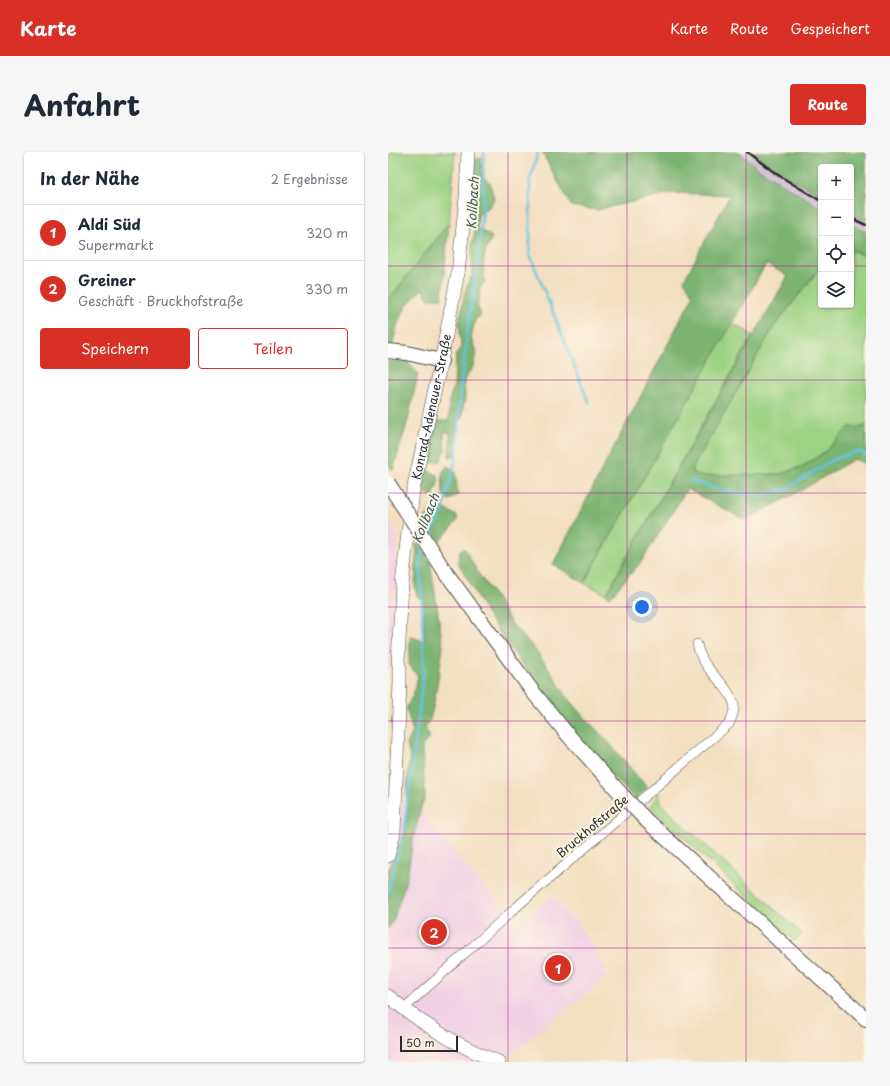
<!DOCTYPE html>
<html lang="de">
<head>
<meta charset="utf-8">
<style>
	:root { --surface:#fff; --page:#f6f6f7; --text:#1f2937; --muted:#747a83; --line:#e0e1e3; --accent:#d93025 }
	body { margin:0; font-family:"Playpen Sans",sans-serif; background:var(--page); color:var(--text) }
	.controls { position:absolute; right:12px; top:12px; display:grid; overflow:hidden; border-radius:4px; box-shadow:0 1px 3px #0004 }
	.controls button { width:36px; height:36px; display:grid; place-items:center; padding:0; border:0; border-bottom:1px solid var(--line); background:var(--surface); color:var(--text); font:20px sans-serif }
	.scale { position:absolute; left:12px; bottom:10px; width:58px; box-sizing:border-box; padding-left:4px; border:2px solid #2b2b2b; border-top:0; font-size:11px; line-height:14px; white-space:nowrap; color:#2b2b2b; -webkit-text-stroke:3px #fcf5e5; paint-order:stroke }
	.you { position:absolute; left:254px; top:455px; width:14px; height:14px; margin:-10px; border:3px solid #fff; border-radius:50%; background:#1a73e8; box-shadow:0 0 0 6px #1a73e833 }
	.badge { display:grid; place-items:center; width:26px; height:26px; border-radius:50%; background:var(--accent); color:#fff; font-size:13px; font-weight:700 }
	.pin { position:absolute; translate:-50% -50%; border:2px solid #fff; box-shadow:0 1px 4px #0006 }
	.list { margin:0; padding:0; list-style:none }
	h2 { display:flex; justify-content:space-between; align-items:center; height:52px; margin:0; padding:0 16px; font-size:17px }
	h2 small { font-size:13px; font-weight:400; color:var(--muted) }
	.list li { display:grid; grid-template-columns:26px 1fr auto; gap:12px; align-items:center; box-sizing:border-box; height:56px; padding:0 16px; border-top:1px solid var(--line) }
	.list b { display:block; font-size:15px; white-space:nowrap }
	.list p { margin:0; font-size:13px; white-space:nowrap; color:var(--muted) }
	.list em { font-size:13px; font-style:normal; color:var(--muted) }
	.actions { display:flex; gap:8px; padding:12px 16px }
	.actions a { flex:1; padding:9px 0; border:1px solid var(--accent); border-radius:4px; text-align:center; font-size:14px; color:var(--accent) }
	.actions .main { background:var(--accent); color:#fff }
	.icon { flex:none; width:22px; height:22px; fill:none; stroke:currentColor; stroke-width:2; stroke-linecap:round; stroke-linejoin:round }
	.map { position:relative; flex:none; width:478px; height:910px; overflow:hidden; border-radius:4px }
	header { display:flex; align-items:center; gap:24px; box-sizing:border-box; height:56px; padding:0 20px; background:var(--accent); color:#fff }
	header strong { font-size:19px }
	nav { display:flex; gap:22px; margin-inline-start:auto; font-size:14px }
	.intro { display:flex; align-items:center; justify-content:space-between; box-sizing:border-box; height:96px; padding:0 24px }
	h1 { margin:0; font-size:28px }
	.button { padding:10px 18px; border-radius:4px; background:var(--accent); color:#fff; font-size:14px; font-weight:700 }
	main { display:flex; gap:24px; padding:0 24px }
	aside { flex:1; background:var(--surface); border-radius:4px; box-shadow:0 1px 3px #0004 }
	.map>svg:first-child { display:block }
	.built { fill:#f1d0e4 }
	.industrial { fill:#cebed1 }
	.green { fill:#9cd284; stroke:#647e58 }
	.forest { fill:#7db472; stroke:#54704e }
	.lines { fill:none; stroke-linecap:round; stroke-linejoin:round }
	.stream { stroke:#63c5e1; stroke-width:2.5 }
	.street-casing { stroke:#494641; stroke-width:10 }
	.secondary-casing { stroke:#494641; stroke-width:14 }
	.primary-casing { stroke:#494641; stroke-width:16 }
	.street { stroke:#fff; stroke-width:9 }
	.secondary { stroke:#fff; stroke-width:13 }
	.primary { stroke:#fff; stroke-width:14 }
	.rail { stroke:#2b2b2b; stroke-width:2.5 }
	.primary-bridge-casing { stroke:#494641; stroke-width:16; stroke-linecap:butt }
	.primary-bridge { stroke:#fff; stroke-width:14 }
	.grid { fill:none; stroke:#b5179e; stroke-width:1; stroke-opacity:0.55 }
	.labels { text-anchor:middle; dominant-baseline:central; stroke-width:4; stroke-linejoin:round; paint-order:stroke }
	.street-label { font-size:12px; fill:#2b2b2b; stroke:#fcf5e5 }
	.water-label { font-size:13px; font-style:italic; fill:#3c5962; stroke:#fcf5e5 }
</style>
</head>
<body>
<header>
<strong>Karte</strong>
<nav><a>Karte</a><a>Route</a><a>Gespeichert</a></nav>
</header>
<div class="intro"><h1>Anfahrt</h1><a class="button">Route</a></div>
<main>
<aside>
<h2>In der Nähe<small>2 Ergebnisse</small></h2>
<ul class="list">
<li><span class="badge">1</span><div><b>Aldi Süd</b><p>Supermarkt</p></div><em>320 m</em></li>
<li><span class="badge">2</span><div><b>Greiner</b><p>Geschäft · Bruckhofstraße</p></div><em>330 m</em></li>
</ul>
<div class="actions"><a class="main">Speichern</a><a>Teilen</a></div>
</aside>
<div class="map">
<svg width="478" height="910" viewBox="0 0 478 910">
	<rect width="100%" height="100%" fill="#fcf5e5"/>
	<filter id="ink" filterUnits="userSpaceOnUse"><feTurbulence type="fractalNoise" baseFrequency=".025" numOctaves="2"/><feDisplacementMap in="SourceGraphic" scale="8" xChannelSelector="R" yChannelSelector="G"/><feConvolveMatrix kernelMatrix="1 2 1 2 8 2 1 2 1" color-interpolation-filters="sRGB"/></filter>
	<filter id="wash" filterUnits="userSpaceOnUse"><feTurbulence type="fractalNoise" baseFrequency=".012" numOctaves="4" result="noise"/><feDisplacementMap in="SourceGraphic" scale="16" xChannelSelector="R" yChannelSelector="G"/><feGaussianBlur stdDeviation="0.9" result="paint"/><feColorMatrix in="noise" values="0 0 0 0 0 0 0 0 0 0 0 0 0 0 0 0 0 1.4 0 .05"/><feComposite in="paint" operator="in"/></filter>
	<g filter="url(#wash)">
		<rect width="100%" height="100%" fill="#f2dfc0"/>
		<g class="built">
			<polygon points="0,369 10,384 0,533"/>
			<polygon points="0,646 32,660 129,773 164,745 186,768 207,797 219,825 120,904 115,910 0,910"/>
		</g>
		<g class="industrial">
			<polygon points="350,0 363,0 381,13 433,44 433,56 371,17"/>
			<polygon points="463,61 478,69 478,80 463,72"/>
		</g>
		<g class="green">
			<polygon points="0,0 67,0 61,71 0,148"/>
			<polygon points="463,98 478,104 478,272 477,275 461,275 437,300 415,314 391,322 310,324 303,318 385,176 425,125 433,112 433,153 463,153"/>
			<polygon points="344,171 365,183 218,442 196,431"/>
			<polygon points="271,640 273,651 277,656 414,782 406,789 262,654"/>
		</g>
		<g class="forest">
			<polygon points="154,0 350,0 371,17 433,56 433,112 425,125 385,176 303,319 310,324 392,322 415,314 437,300 461,275 476,275 478,272 478,312 466,307 412,339 357,368 299,337 253,410 222,445 218,442 400,124 378,112 196,431 165,412 305,144 296,128 342,43 283,41 209,58 183,54"/>
			<polygon points="363,0 478,0 478,69 463,61 463,15 433,15 433,44 381,13"/>
			<path d="M93,6L94,23L102,31L106,47L101,55L90,63L89,76L104,85C95,102 94,111 97,130L91,137L92,144L89,152L93,163L87,168L83,186L88,200L85,215L76,228L77,244L74,265L68,276L66,304L61,305L62,281L56,279L57,298L53,309L39,311L49,269H61V249L66,233L68,202L73,196L71,171L77,139L84,122V92L87,78L83,50L86,39V8Z"/>
			<path d="M61,71L54,146L40,147L35,137C16,153 9,168 5,192L0,193V148Z"/>
			<polygon points="463,72 478,80 478,104 463,98"/>
			<polygon points="0,209 20,210 30,222 20,268 5,318 0,312"/>
			<polygon points="59,314 67,319 70,343 61,348 55,342 54,321"/>
			<polygon points="39,318 50,323 50,331 45,344 33,339"/>
			<polygon points="52,354 69,364 69,369 52,389 38,370 37,365 48,355"/>
			<polygon points="29,391 42,408 55,495 46,551 42,568 37,574 41,586 34,594 37,647 33,655 25,688 19,725 5,769 0,777 0,719 10,693 17,683 19,665 19,635 22,604 19,592 25,580 18,556 25,543 30,524 21,513 22,484 37,490 36,451 29,444 27,435"/>
			<polygon points="77,397 90,421 108,446 123,471 144,494 159,514 177,542 200,569 222,592 250,625 260,635 247,647 205,603 148,533 98,461 70,410 72,398"/>
		</g>
		<g class="lines">
			<g class="stream">
				<polyline points="150,0 142,28 142,103 201,251"/>
				<polyline points="303,329 333,338 372,345 398,337 446,307 471,299 478,303"/>
				<polyline points="41,386 55,358 68,306 73,232 81,167 89,115 95,56 96,0"/>
				<polyline points="0,739 16,677 36,518 32,405 36,396"/>
			</g>
		</g>
	</g>
	<g filter="url(#ink)">
		<g class="lines">
			<g class="street-casing">
				<path id="street" d="M15,857L133,751L341,572C344,566 347,559 346,552C344,544 339,539 335,533C324,521 312,509 309,492"/>
			</g>
			<g class="secondary-casing">
				<g id="secondary">
					<path id="s1" d="M0,704L6,681L12,530V517L10,509L14,432L25,339L53,209L70,121L78,46L80,0"/>
					<path d="M0,844C34,872 70,895 111,910"/>
				</g>
			</g>
			<g class="primary-casing">
				<g id="primary">
					<polyline points="0,199 19,201 53,209"/>
					<polyline points="56,418 145,540 180,583 235,644"/>
					<polyline points="259,669 478,867"/>
				</g>
			</g>
			<use href="#street" class="street"/>
			<use href="#secondary" class="secondary"/>
			<use href="#primary" class="primary"/>
			<g class="rail">
				<polyline points="359,0 390,23 433,49"/>
				<polyline points="463,66 478,73"/>
			</g>
			<g class="primary-bridge-casing">
				<g id="primary-bridge">
					<polyline points="0,331 56,418"/>
					<polyline points="235,644 259,669"/>
				</g>
			</g>
			<use href="#primary-bridge" class="primary-bridge"/>
		</g>
	</g>
	<path class="grid" d="M120,0V910M239,0V910M358,0V910M0,114H433M463,114H478M0,228H478M0,341H478M0,455H478M0,569H478M0,682H478M0,796H478"/>
	<g class="labels">
		<g class="street-label">
			<text stroke="none"><textPath href="#s1" startOffset="453">Konrad-Adenauer-Straße</textPath></text>
			<text transform="translate(204 674) rotate(-40)">Bruckhofstraße</text>
		</g>
		<g class="water-label">
			<text transform="translate(84 51) rotate(-87)">Kollbach</text>
			<text transform="translate(37 366) rotate(-68)">Kollbach</text>
		</g>
	</g>
</svg>
<div class="controls">
<button>+</button>
<button>−</button>
<button><svg class="icon" aria-label="locate" viewBox="0 0 24 24"><circle cx="12" cy="12" r="6"/><path d="M12 2v4M12 18v4M2 12h4M18 12h4"/></svg></button>
<button><svg class="icon" aria-label="layers" viewBox="0 0 24 24"><path d="M12 4l9 5-9 5-9-5zM3 14l9 5 9-5"/></svg></button>
</div>
<div class="scale">50 m</div>
<div class="you"></div>
<div class="pin badge" style="left:170px;top:816px">1</div>
<div class="pin badge" style="left:46px;top:780px">2</div>
</div>
</main>
</body>
</html>
